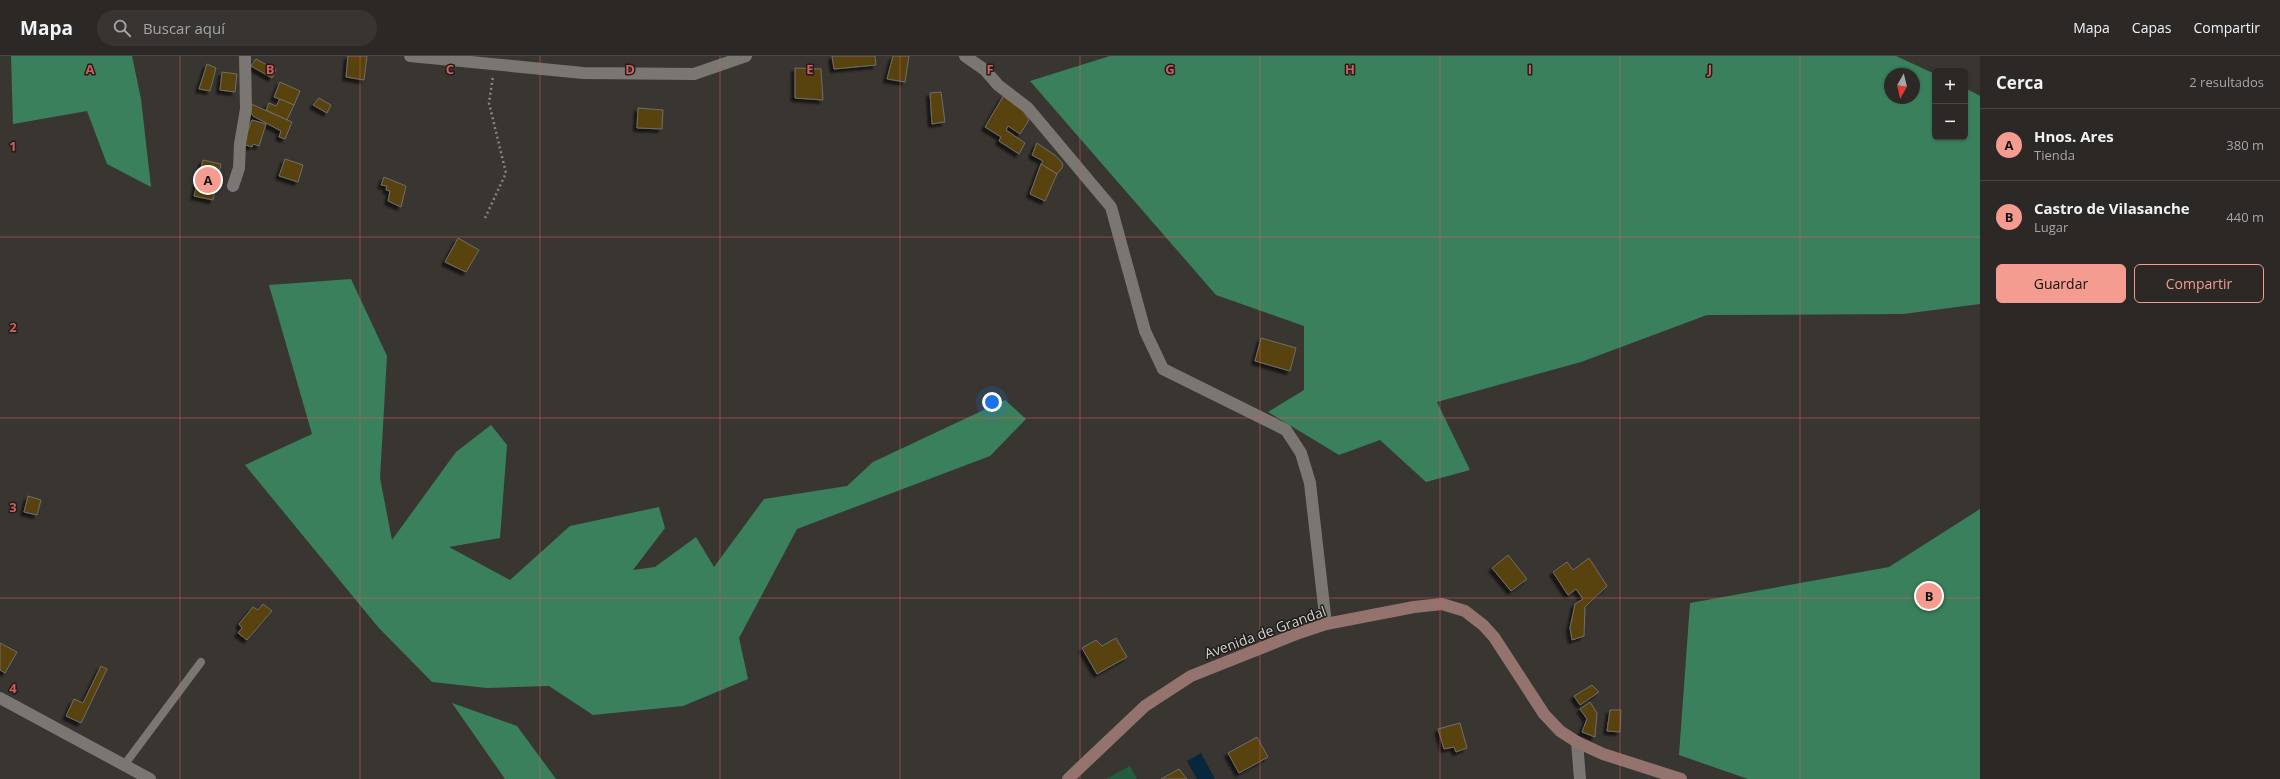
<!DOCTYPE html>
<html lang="es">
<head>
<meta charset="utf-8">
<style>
	:root { --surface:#2b2826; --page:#373432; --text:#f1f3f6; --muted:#a6a6a7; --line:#474443; --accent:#f59c90 }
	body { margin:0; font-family:"Open Sans",sans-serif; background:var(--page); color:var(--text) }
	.controls { position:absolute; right:12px; top:12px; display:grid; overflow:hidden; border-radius:6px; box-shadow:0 1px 3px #0004 }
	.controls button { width:36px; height:36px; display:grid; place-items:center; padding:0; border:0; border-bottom:1px solid var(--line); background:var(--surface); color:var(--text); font:20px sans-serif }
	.compass { position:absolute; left:1884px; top:12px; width:36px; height:36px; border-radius:50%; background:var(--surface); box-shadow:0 1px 3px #0004; rotate:188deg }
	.you { position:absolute; left:992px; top:346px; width:14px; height:14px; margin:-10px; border:3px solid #fff; border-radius:50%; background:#1a73e8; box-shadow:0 0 0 6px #1a73e833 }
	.badge { display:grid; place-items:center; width:26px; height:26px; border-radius:50%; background:var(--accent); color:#111; font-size:13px; font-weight:700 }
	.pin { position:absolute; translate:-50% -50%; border:2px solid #fff; box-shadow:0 1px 4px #0006 }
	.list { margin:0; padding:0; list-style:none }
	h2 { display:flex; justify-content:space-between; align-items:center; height:52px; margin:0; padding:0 16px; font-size:17px }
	h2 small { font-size:13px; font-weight:400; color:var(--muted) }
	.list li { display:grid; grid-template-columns:26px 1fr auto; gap:12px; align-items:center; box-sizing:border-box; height:72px; padding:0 16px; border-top:1px solid var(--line) }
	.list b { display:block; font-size:15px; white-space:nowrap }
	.list p { margin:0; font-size:13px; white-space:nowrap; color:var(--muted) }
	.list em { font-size:13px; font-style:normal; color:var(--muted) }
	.actions { display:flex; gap:8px; padding:12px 16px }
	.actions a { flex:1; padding:9px 0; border:1px solid var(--accent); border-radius:6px; text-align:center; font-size:14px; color:var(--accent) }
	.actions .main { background:var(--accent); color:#111 }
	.icon { flex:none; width:22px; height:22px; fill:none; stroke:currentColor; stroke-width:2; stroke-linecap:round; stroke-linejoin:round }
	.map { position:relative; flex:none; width:1980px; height:723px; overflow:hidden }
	header { display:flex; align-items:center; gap:24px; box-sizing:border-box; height:56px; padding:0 20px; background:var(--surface); border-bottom:1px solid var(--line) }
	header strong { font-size:19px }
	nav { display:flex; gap:22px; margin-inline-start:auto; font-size:14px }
	.search { width:280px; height:36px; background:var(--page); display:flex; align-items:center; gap:10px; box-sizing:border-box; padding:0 14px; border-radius:22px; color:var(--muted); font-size:15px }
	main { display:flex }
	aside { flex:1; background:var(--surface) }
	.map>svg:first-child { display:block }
	.green { fill:#235c3f }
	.forest { fill:#3a805c; fill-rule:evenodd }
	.water { fill:#08263c }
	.building { fill:#59430e; stroke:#706d68; filter:url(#shadow) }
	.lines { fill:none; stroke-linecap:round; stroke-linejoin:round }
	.path { stroke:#878481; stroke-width:2.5; stroke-dasharray:2 3; stroke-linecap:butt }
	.lane { stroke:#7a7772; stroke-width:8 }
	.street { stroke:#7a7772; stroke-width:12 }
	.secondary { stroke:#94736e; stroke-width:12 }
	.grid { fill:none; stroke:#d65c5b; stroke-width:1; stroke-opacity:0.55 }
	.labels { text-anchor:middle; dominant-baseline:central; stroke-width:3; stroke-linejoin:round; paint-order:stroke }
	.street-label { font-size:14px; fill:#d6d4d1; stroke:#1f1e1c }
	.grid-label { font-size:13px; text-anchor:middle; font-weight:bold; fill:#d65c5b; stroke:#1f1e1c; stroke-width:3; stroke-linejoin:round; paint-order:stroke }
</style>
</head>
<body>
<header>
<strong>Mapa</strong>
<div class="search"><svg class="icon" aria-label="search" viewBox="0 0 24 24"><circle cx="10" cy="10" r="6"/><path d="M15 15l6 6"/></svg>Buscar aquí</div>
<nav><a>Mapa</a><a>Capas</a><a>Compartir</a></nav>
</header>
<main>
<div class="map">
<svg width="1980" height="723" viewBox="0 0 1980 723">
	<defs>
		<filter id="shadow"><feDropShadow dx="-3.5" dy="3.5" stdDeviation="1" flood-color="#0009"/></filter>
	</defs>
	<rect width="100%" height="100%" fill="#393632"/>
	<polygon class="green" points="1130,710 1137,723 1106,723"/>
	<g class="forest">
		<polygon points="11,0 132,0 141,43 151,131 107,108 87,55 13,68"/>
		<path d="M1110,0H1896L1935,18V81H1965V32L1980,40V248L1903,258L1707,259L1581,306L1437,346L1470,414L1426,426L1380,384L1339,399L1268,356L1304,334V270L1216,239L1030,25ZM1890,18H1914V42H1890Z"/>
		<polygon points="351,223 387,300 380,422 392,484 456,396 491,369 507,389 500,482 449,491 510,524 570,470 659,451 665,472 633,514 655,511 696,481 714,511 764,443 847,430 873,406 1005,344 1026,363 990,400 797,473 739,582 748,623 683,650 593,659 549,630 487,632 432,626 378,571 245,409 312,378 269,229"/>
		<polygon points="1980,453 1980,723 1748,723 1679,699 1690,547 1889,511"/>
		<polygon points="452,647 517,670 556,723 505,723"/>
	</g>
	<polygon class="water" points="1201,697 1215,723 1197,723 1187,705"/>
	<g class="building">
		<polygon points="348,0 367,0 364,24 346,21"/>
		<polygon points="832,0 875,0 876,9 834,13"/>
		<polygon points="893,0 909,0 905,26 887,23"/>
		<polygon points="256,3 276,14 272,22 251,10"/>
		<polygon points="207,8 216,12 210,35 199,33"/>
		<polygon points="795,12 821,13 823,44 795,42"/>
		<polygon points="222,16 237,18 235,36 220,34"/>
		<polygon points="280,26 300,35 294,49 274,41"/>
		<polygon points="941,36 945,66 932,68 930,37"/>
		<polygon points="1004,39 1020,50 1029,64 1020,78 1008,70 1006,74 1025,87 1019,98 999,85 1001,81 985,71"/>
		<polygon points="319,42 331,49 327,57 313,49"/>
		<polygon points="280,43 294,49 287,64 266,54 269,47 276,50"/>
		<polygon points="251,48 292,66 285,83 279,81 281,75 253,60 250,55"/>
		<polygon points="638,52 663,54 662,73 637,72"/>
		<polygon points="252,64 266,68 259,90 253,88 252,91 243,88"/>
		<polygon points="1037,87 1056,100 1063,108 1062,112 1057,118 1041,108 1043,105 1032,99"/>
		<polygon points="285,103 303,109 298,126 279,120"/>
		<polygon points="203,104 221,108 213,144 194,140"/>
		<polygon points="1041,108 1057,118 1045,145 1030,138"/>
		<polygon points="384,121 406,130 401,151 388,145 390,135 386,134 387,130 381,129"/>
		<polygon points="458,182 479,194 466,216 445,206"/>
		<polygon points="1261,282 1296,292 1290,315 1255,305"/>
		<polygon points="28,440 41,444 37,459 24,456"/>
		<polygon points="1508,499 1527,523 1511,535 1492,512"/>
		<polygon points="1589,502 1607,530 1585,551 1584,580 1572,584 1570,572 1575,548 1583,543 1576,533 1568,539 1553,516 1567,506 1573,514"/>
		<polygon points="263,548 272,555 247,584 238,577 242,572 239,568 253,551 258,554"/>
		<polygon points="1116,582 1127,601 1097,618 1082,592 1096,584 1102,590"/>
		<polygon points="0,587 17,596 5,617 0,614"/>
		<polygon points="101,610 107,613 81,667 66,660 74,643 83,647"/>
		<polygon points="1592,629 1599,636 1580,649 1574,640"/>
		<polygon points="1590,646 1597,657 1595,681 1582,676 1587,663 1580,653"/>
		<polygon points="1610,654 1621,654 1620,676 1607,675"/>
		<polygon points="1460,667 1467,692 1456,696 1454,691 1444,693 1438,673"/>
		<polygon points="1257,681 1268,701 1239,717 1228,697"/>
		<polygon points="1179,713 1187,723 1161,723"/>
	</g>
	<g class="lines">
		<polyline class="path" points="485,162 506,117 489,47 493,20"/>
		<polyline class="lane" points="125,708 201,606"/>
		<g class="street">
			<polyline points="410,0 583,17 694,18 746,0"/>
			<polyline points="965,0 985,14 998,29 1028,52 1111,151 1145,275 1163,313 1286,374 1301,397 1310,427 1326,568"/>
			<polyline points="233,130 239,112 240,88 246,53 245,0"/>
			<polyline points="0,642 150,723"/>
			<polyline points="1577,686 1580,723"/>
		</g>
		<polyline class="secondary" points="1068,723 1145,650 1191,620 1299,577 1326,568 1414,551 1442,548 1465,555 1483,569 1494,581 1544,658 1560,675 1577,686 1603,698 1681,723"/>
	</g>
	<path class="grid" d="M180,0V723M360,0V723M540,0V723M720,0V723M900,0V723M1080,0V723M1260,0V723M1440,0V723M1620,0V723M1800,0V723M0,181H1980M0,362H1980M0,542H1980"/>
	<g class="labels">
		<g class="street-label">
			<text transform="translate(1265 576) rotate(-20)">Avenida de Grandal</text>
		</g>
	</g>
	<g class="grid-label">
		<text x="90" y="18">A</text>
		<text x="270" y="18">B</text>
		<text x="450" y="18">C</text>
		<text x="630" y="18">D</text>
		<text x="810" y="18">E</text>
		<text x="990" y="18">F</text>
		<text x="1170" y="18">G</text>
		<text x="1350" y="18">H</text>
		<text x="1530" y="18">I</text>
		<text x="1710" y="18">J</text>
		<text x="13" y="95">1</text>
		<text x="13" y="276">2</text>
		<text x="13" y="456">3</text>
		<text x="13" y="637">4</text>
	</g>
</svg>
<div class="controls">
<button>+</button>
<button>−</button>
</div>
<svg class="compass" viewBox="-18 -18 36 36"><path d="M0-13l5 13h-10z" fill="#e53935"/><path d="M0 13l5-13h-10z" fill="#a6a6a7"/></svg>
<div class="you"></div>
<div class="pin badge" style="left:208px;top:124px">A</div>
<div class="pin badge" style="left:1929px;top:540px">B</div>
</div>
<aside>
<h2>Cerca<small>2 resultados</small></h2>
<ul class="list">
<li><span class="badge">A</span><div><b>Hnos. Ares</b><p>Tienda</p></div><em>380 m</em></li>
<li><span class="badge">B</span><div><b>Castro de Vilasanche</b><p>Lugar</p></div><em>440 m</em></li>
</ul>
<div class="actions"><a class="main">Guardar</a><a>Compartir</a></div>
</aside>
</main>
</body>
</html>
